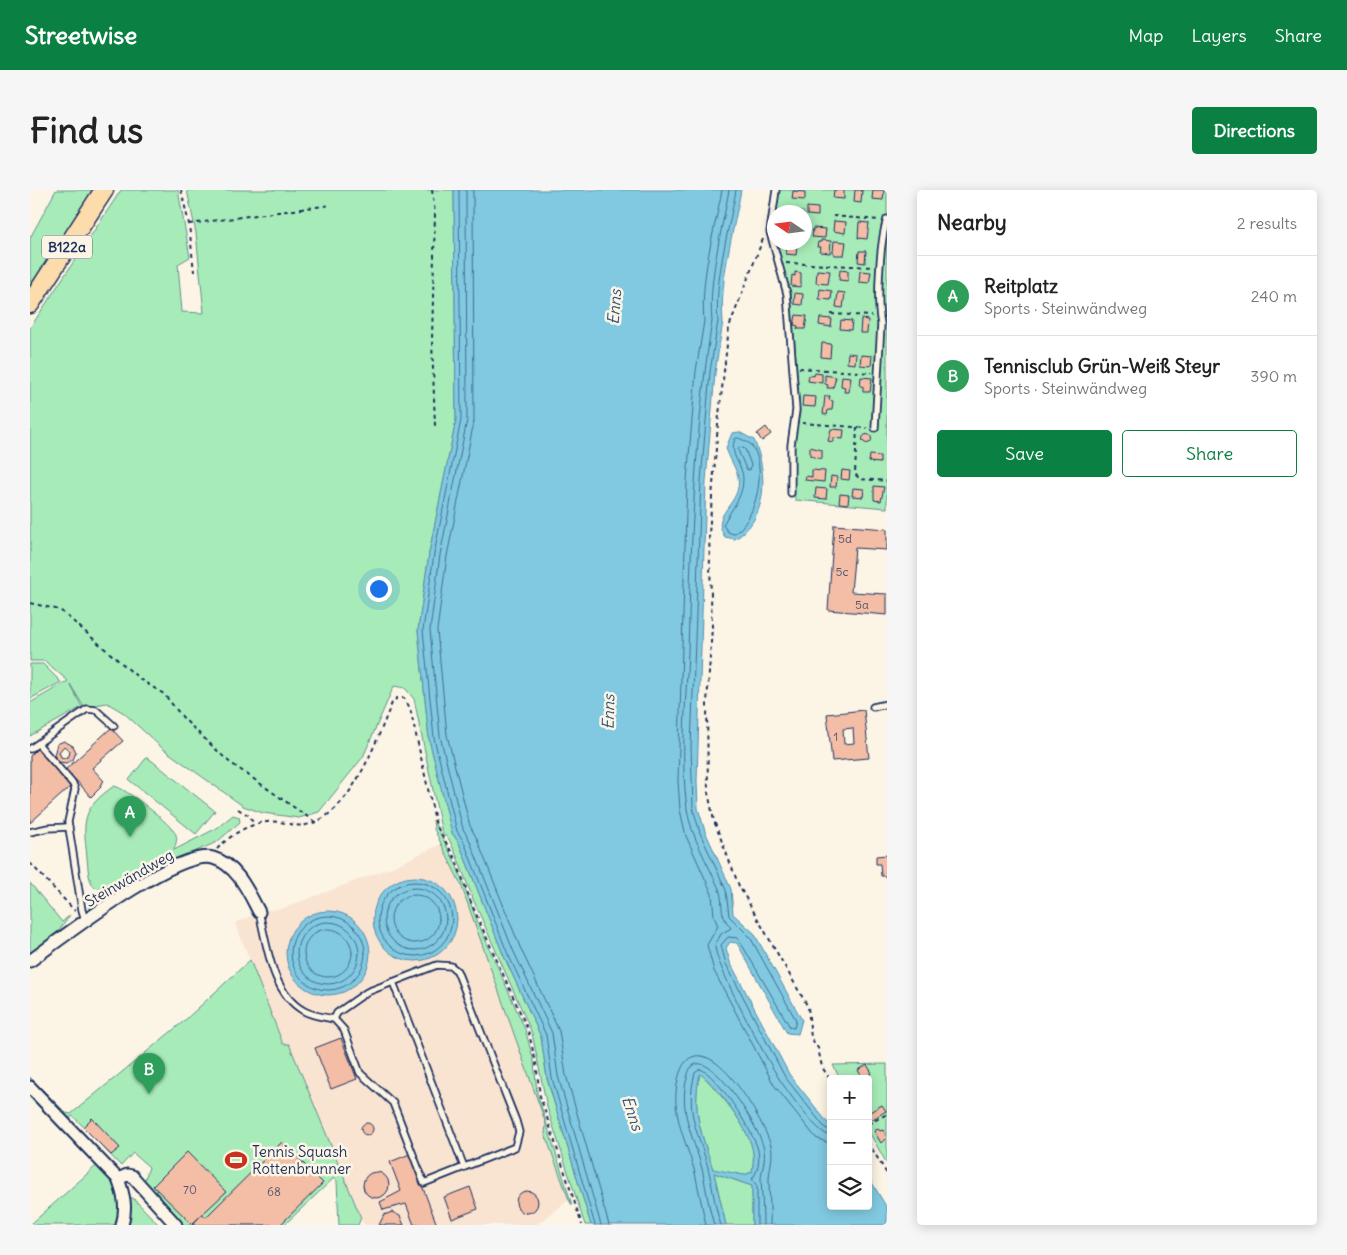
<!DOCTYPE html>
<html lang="en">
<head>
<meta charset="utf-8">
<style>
	:root { --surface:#fff; --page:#f6f6f6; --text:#222; --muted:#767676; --line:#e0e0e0; --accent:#0b8043 }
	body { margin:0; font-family:Delius,sans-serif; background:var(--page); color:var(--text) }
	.controls { position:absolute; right:15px; bottom:15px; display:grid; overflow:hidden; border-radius:5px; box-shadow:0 2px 12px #0003 }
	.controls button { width:45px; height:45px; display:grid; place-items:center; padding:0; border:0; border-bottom:1px solid var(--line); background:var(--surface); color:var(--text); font:25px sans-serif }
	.compass { position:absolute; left:737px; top:15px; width:45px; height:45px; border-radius:50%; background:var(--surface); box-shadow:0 2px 12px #0003; rotate:283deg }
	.you { position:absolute; left:348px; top:398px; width:18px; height:18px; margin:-12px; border:4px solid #fff; border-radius:50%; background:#1a73e8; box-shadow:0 0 0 8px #1a73e833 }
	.badge { display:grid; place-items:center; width:32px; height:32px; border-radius:50%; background:var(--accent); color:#fff; font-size:16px; font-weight:700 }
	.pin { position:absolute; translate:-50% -41px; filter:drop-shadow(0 1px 2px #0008) }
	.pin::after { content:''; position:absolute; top:26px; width:18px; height:15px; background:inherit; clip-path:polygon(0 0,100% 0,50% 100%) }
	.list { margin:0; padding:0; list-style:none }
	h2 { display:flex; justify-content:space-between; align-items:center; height:65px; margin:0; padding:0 20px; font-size:21px }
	h2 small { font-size:16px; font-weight:400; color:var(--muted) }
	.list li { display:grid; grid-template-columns:32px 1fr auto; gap:15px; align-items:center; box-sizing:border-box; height:80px; padding:0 20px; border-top:1px solid var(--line) }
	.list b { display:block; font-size:19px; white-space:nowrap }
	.list p { margin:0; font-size:16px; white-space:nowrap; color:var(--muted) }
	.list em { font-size:16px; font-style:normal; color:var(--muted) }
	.actions { display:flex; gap:10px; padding:15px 20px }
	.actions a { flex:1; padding:11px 0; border:1px solid var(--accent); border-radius:5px; text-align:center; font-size:18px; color:var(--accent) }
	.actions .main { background:var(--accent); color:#fff }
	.icon { flex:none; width:28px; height:28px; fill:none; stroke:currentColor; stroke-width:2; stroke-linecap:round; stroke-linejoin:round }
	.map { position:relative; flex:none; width:857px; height:1035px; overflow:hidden; border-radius:5px }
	header { display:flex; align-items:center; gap:30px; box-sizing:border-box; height:70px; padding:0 25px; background:var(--accent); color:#fff }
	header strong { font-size:24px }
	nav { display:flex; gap:28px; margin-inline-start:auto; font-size:18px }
	.intro { display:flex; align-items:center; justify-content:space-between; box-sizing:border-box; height:120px; padding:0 30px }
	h1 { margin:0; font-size:35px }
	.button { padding:12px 22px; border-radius:5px; background:var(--accent); color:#fff; font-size:18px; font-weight:700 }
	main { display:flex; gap:30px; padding:0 30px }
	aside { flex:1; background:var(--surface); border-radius:5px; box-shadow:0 2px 12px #0003 }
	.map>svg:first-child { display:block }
	.built { fill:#f9e4d2 }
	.green { fill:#a7ecb8; stroke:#618e8b }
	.water { fill:#80c9e0; stroke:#588bac; fill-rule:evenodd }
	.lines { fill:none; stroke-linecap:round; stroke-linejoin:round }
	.shore { stroke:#436d92; stroke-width:1 }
	.building { fill:#f3bea5; stroke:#1b2f5e; fill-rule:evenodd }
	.service-casing { stroke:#1b2f5e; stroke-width:9 }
	.minor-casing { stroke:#1b2f5e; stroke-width:15 }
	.primary-casing { stroke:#1b2f5e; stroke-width:21 }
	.path { stroke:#1b2f5e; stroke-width:2; stroke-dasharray:4 4; stroke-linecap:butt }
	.service { stroke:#fcf5e5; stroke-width:5.5 }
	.minor { stroke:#fcf5e5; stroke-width:11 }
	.primary { stroke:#fddcac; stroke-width:18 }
	.labels { text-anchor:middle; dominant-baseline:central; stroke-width:5; stroke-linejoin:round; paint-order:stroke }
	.number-label { font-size:12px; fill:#515370 }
	.shield { fill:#fcf5e5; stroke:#5e6a86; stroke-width:1 }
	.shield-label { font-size:14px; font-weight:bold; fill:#1b2f5e }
	.street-label { font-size:15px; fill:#1b2f5e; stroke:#fcf5e5 }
	.poi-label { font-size:15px; fill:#1b2f5e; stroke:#fcf5e5; text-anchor:start }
	.water-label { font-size:16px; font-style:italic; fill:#34567e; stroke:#fcf5e5 }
</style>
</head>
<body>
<header>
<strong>Streetwise</strong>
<nav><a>Map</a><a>Layers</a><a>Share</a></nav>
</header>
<div class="intro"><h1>Find us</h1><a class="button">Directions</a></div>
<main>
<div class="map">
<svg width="857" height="1035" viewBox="0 0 857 1035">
	<rect width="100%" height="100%" fill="#fcf5e5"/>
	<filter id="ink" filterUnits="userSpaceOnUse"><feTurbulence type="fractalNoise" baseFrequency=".02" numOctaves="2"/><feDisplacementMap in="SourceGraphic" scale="10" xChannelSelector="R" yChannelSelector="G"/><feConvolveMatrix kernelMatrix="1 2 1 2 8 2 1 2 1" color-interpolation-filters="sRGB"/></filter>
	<g filter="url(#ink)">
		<polygon class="built" points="413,653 454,756 516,935 515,944 539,1010 506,1035 334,1035 259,854 253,854 205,733 233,720 251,719 362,677"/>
		<g class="green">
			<polygon points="26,0 65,0 0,101 0,48"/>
			<polygon points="91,0 148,0 160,67 148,74 152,122 174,123 166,43 157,0 424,0 426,230 399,363 388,440 399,549 422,643 429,653 473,764 511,847 517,889 561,1035 555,1035 517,917 502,843 443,709 428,669 419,649 412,643 384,509 375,498 364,496 333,567 289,622 269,628 233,623 213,616 132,558 94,523 77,513 54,517 40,494 52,517 0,546 0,513 38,491 15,471 0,471 0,138"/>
			<path d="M749,0H857V318L765,310C764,288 763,267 765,244C765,236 770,232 770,221L761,103L746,53L774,52V22H744V47C742,31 745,15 749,0Z"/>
			<polygon points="0,474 13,474 31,492 0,509"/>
			<polygon points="117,567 185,621 166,644 99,590"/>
			<path d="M84,596C94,597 143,635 146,645C148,650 145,655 144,660L187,638L203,625L209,627L210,632L187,652L134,675L60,722L58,715L78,700L64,697C58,689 58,678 57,667C53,631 51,619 84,596Z"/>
			<polygon points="403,630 426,674 446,728 495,839 504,872 507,903 542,1015 539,1010 515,944 516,934 431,695 404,639"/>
			<polygon points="0,693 32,732 40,725 27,743 0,763"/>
			<polygon points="220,770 253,854 259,854 331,1028 328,1035 309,1035 307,991 304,988 254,1035 152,1035 114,992 119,977 103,963 91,976 43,926 40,928 34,926 0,890 0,887 36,923 41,924 154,831"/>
			<polygon points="857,874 857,974 838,940 838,889 810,889 803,875"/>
			<path d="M670,883C688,901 719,936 723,962C724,968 723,976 722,982L714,985L683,980C672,944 661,921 670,883Z"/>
			<polygon points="0,903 84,993 90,1018 87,1035 0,1035 66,976 0,907"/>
			<polygon points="684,983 722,996 722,1035 696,1035"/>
			<polygon points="101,1008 103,1008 129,1035 97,1035"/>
		</g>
		<g class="water">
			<path d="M424,0H711C704,40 689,91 693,131L685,183L676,291L667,591L668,618L675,641L701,699L703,724L724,743L772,830L768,844L757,843L707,753L700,752L696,758L700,772L759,884L801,937V1016H838V986L857,1018V1035H722V996L684,983L696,1035H561L517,888L511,847L473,764L429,653L422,643L399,549L388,440L399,363L426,230ZM670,884C687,895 721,941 723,963C724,969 723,976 722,982L714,985L683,979C672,945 661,921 670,884Z"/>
			<path d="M709,242L724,250C738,283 738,329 705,349L695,347C678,323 713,315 708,287C706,278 699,268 696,258L702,243Z"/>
			<circle cx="385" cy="729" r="42"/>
			<circle cx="298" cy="763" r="42"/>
		</g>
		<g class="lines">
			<g class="shore">
				<polyline points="429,0 431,230 404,364 393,440 404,548 427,641 434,652 477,762 516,845 522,888 565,1035"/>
				<polyline points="436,0 437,230 410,365 400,440 410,546 433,639 439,649 483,760 522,843 528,886 571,1035"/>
				<polyline points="443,0 444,231 417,366 407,440 417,545 440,636 446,647 490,757 529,841 536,885 579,1035"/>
				<path d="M692,0C684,42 670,89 674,131L666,181L657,290L648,591L650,620L656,646L682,704L684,726L688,736L677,755L684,781L744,895L786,948L801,954"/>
				<path d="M699,0C692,40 678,91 682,131C665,241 661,352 658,463C656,514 650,568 657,619C661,647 678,673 689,699C695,716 687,721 701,738L691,744L685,755C683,771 738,872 750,890C758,902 788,945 801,946"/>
				<path d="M706,0C699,40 684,91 688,131L680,182L671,291L661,557L663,618L670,643L696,700L699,726L720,747L766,830L764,838L760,837L708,748L698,747L691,755L696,774L755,887L795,938L801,940"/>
				<path d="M708,248C711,249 716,251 719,253C740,271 726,334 703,344L698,342L693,335C701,318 713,309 713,289C713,274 698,265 705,249Z"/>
				<polygon points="710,257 715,259 721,275 720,280 716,279 708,260"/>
				<circle cx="385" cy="729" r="37"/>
				<circle cx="385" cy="729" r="31"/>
				<circle cx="385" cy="729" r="24"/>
				<circle cx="298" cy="763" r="37"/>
				<circle cx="298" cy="763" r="31"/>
				<circle cx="298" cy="763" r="24"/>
				<path d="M676,1035C672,1018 669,1000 665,983C658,956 644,931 646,902C647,892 650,874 660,868C689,851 735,934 741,956C744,967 739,979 739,990C739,1004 741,1020 740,1035"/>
				<path d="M684,1035C679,1018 676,1000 673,983C666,952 649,925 656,892C658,886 658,878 664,875C684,863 732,942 734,960C736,970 731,981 731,990C732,1005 733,1020 733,1035"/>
				<path d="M691,1035C685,1018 683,999 679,982C670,943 654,926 665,883L670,879C686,883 724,943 728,960C730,970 728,982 722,989L727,996V1035"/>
			</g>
		</g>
		<g class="building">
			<polygon points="804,0 814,0 814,9 803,8"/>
			<polygon points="825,0 832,0 831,13 824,12"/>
			<polygon points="843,0 854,0 853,10 842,9"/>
			<polygon points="763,1 775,2 775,10 762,9"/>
			<polygon points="777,17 788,18 788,26 777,25"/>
			<polygon points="804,31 816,32 815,43 803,41"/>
			<polygon points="829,32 839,33 837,49 828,48"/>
			<polygon points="783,38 796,39 795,48 782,47"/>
			<polygon points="791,50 801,51 800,63 790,62 791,57 787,57 788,52 791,52"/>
			<polygon points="804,51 816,52 814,65 805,65 803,62"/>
			<polygon points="757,55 767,56 766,65 756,64"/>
			<polygon points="829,61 836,61 835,73 828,72"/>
			<polygon points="787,80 800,81 798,94 786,93"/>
			<polygon points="810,80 818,81 818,91 809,90"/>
			<polygon points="830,81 841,82 839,93 829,92"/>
			<polygon points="765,82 771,83 771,97 761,96 762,85 765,86"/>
			<polygon points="790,99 802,101 801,110 789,109"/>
			<polygon points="808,102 815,103 813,118 806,117"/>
			<polygon points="765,103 773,104 772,115 764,114"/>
			<polygon points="766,125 777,126 775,139 767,139 768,136 764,135"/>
			<polygon points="790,128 802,129 801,137 789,135"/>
			<polygon points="831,129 838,130 837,143 830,143"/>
			<polygon points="811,130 822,131 821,140 810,139"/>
			<polygon points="792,153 801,154 800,168 791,167"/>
			<polygon points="818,163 826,164 825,174 817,173"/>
			<polygon points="831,165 842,166 841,176 830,175"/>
			<polygon points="785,183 792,184 792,193 778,191 779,185 784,186"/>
			<polygon points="795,185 806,187 803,198 797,198 798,195 795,194"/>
			<polygon points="812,186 821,187 819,202 814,202 815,197 811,196"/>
			<polygon points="831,187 842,188 840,202 833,202 833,196 830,196"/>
			<polygon points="773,206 786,207 785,217 772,216"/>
			<polygon points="795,206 800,206 799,210 803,211 802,220 798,220 797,225 793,224"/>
			<polygon points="736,237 741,244 732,251 727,244"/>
			<polygon points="801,239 814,240 813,249 803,248 803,252 798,251"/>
			<circle cx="837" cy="249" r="4.5"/>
			<polygon points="780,257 792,260 792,269 780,266"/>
			<polygon points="840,265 850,266 850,273 839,272"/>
			<polygon points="782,280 795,281 794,292 775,290 776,286 782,287"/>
			<polygon points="812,280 820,281 819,290 811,289"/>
			<polygon points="801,286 807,287 806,297 800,297"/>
			<polygon points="844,296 854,297 851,311 844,310"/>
			<polygon points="786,298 797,299 796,309 785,308"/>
			<polygon points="823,298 834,299 833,307 822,306"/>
			<polygon points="810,304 819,305 818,314 809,313"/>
			<polygon points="804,335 857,339 857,360 825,358 821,402 857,404 857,425 798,420"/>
			<path d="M834,520L839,568L802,571L797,524ZM823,538L824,553L814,554L813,539Z"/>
			<polygon points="81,538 93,551 62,578 74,591 70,595 71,597 61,607 36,579"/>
			<path d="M34,551L43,556L46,562L43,570L36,573L28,572L24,565L27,554ZM34,556L40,561L39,566L35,568L31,567L29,562Z"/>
			<polygon points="7,559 41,596 0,633 0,566"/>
			<polygon points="857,665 857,688 856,688 856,686 851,686 850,674 846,674 846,666"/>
			<polygon points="311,848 327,889 301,899 285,858"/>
			<polygon points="837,875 842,883 833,889 828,880"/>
			<polygon points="852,915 856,921 838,932 838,923"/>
			<polygon points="62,928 90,958 81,965 53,937"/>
			<circle cx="337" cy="939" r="6"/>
			<polygon points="848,939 850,941 853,940 857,947 851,953 844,941"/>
			<polygon points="252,952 293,993 250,1035 162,1035 172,1024 176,1027"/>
			<polygon points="157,962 196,1002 162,1034 123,996"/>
			<polygon points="380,964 407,1035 384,1035 376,1014 353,1020 350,1012 371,1001 360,972"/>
			<circle cx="346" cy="995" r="13"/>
			<polygon points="440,997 448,1019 422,1029 414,1007"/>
			<circle cx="497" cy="1012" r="11"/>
			<polygon points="362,1022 370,1026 374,1035 349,1035 354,1025"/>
		</g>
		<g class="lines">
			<g class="service-casing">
				<g id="service">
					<polyline points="746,0 740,42 757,104 766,220 761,255 761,303"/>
					<path d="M845,238L851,134C846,111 850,51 857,29"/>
					<polyline points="843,517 857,514"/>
					<polyline points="9,555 43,594 45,599 38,632 52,720 55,730"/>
					<polyline points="0,559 57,519 66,520 84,536"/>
					<polyline points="0,642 18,638 39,637"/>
					<path d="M229,722C237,754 241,803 274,821C283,826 294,827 304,829L307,823L337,802L407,775L421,776L427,781L486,931L489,942L485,957L394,993L363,913L330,883L314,840L304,829"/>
					<polyline points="363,792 434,977"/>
				</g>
			</g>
			<g class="minor-casing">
				<g id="minor">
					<path d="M0,771C32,748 147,658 183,668C207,675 218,701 229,722"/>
					<path d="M0,897L88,989C94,1005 97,1018 92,1035"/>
					<polyline points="88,989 97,985 102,986 146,1035"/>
				</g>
			</g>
			<g class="primary-casing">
				<polyline id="primary" points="0,114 74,0"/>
			</g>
			<g class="path">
				<polyline points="151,0 159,34 164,82"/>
				<polyline points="402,0 405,23 402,150 405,236"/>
				<polyline points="803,26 849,30"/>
				<polyline points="159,34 301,15"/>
				<polyline points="733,49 699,137 688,234 679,344 682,437 677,513 678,602 684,631 709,696 778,817 781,848 788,858 792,877 801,891"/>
				<polyline points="756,73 843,77"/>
				<polyline points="801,124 842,126"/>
				<polyline points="769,178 842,183"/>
				<polyline points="772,233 837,238"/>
				<polyline points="827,237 825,284 830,289 857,291"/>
				<polyline points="0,413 30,420 111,490 134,504 154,529 198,571 285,632"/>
				<polyline points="208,619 220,626 224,635"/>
				<path d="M187,659C202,643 226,629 249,632C258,633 267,637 276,635C321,626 346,551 362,513L367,508H374L380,518L406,635L426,670L442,715L498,840L506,873L510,906L552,1035"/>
				<polyline points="0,673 45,721"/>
				<polyline points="838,934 857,924"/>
				<polyline points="838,952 857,984"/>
			</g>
			<use href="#service" class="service"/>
			<use href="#minor" class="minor"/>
			<use href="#primary" class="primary"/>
		</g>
	</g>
	<defs>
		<g id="stadium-bare" transform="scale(1.725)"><path d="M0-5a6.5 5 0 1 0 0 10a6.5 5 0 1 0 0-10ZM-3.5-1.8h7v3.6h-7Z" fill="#c8321e" stroke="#fcf5e5" stroke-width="2.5" paint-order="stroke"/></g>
	</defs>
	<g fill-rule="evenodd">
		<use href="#stadium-bare" x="206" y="970"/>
	</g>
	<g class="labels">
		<g class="number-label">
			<text x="815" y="348">5d</text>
			<text x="812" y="381">5c</text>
			<text x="832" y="414">5a</text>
			<text x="806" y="546">1</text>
			<text x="160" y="999">70</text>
			<text x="244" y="1001">68</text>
		</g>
		<rect class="shield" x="12" y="45.5" width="50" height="23" rx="4"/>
		<g class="shield-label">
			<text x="37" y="57">B122a</text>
		</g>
		<g class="street-label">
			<text transform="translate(99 688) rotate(-30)">Steinwändweg</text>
		</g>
		<g class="poi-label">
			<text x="222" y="961">Tennis Squash<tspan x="222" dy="17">Rottenbrunner</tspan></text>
		</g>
		<g class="water-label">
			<text transform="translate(584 117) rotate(-85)">Enns</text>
			<text transform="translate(578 522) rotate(-88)">Enns</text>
			<text transform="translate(603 923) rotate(72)">Enns</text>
		</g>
	</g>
</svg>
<div class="controls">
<button>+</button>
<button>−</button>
<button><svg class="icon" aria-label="layers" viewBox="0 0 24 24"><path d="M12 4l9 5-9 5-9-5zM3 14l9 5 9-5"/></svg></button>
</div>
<svg class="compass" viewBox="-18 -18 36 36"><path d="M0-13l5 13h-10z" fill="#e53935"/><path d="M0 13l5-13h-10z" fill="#767676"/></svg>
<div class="you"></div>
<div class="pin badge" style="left:100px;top:647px;background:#2e9e5b">A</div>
<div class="pin badge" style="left:119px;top:904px;background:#2e9e5b">B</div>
</div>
<aside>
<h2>Nearby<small>2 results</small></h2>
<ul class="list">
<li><span class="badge" style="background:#2e9e5b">A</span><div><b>Reitplatz</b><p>Sports · Steinwändweg</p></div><em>240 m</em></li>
<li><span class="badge" style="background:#2e9e5b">B</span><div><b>Tennisclub Grün-Weiß Steyr</b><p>Sports · Steinwändweg</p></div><em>390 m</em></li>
</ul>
<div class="actions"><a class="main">Save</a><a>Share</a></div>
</aside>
</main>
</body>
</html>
